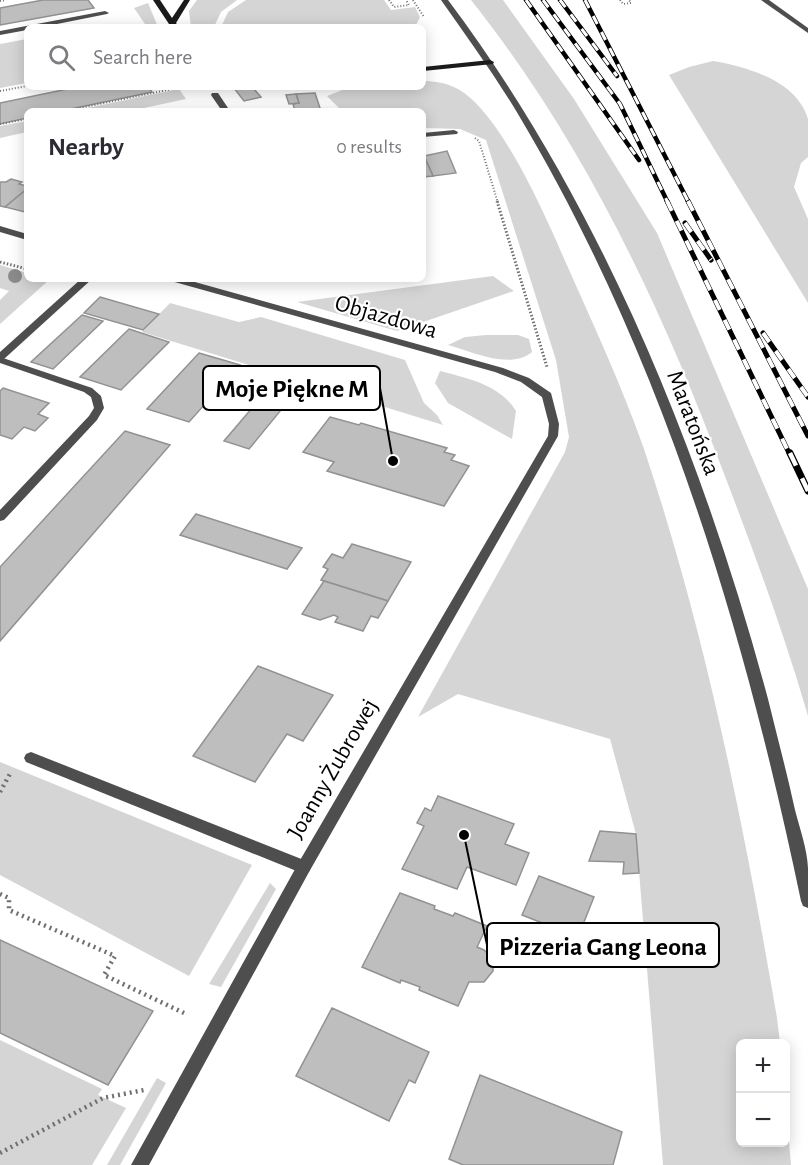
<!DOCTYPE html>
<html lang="en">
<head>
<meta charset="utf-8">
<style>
	:root { --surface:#fff; --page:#f2f2f3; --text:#2b2b33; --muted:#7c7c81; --line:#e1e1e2 }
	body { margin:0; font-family:"Alegreya Sans",sans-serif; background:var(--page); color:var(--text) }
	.controls { position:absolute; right:18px; bottom:18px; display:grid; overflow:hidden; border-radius:9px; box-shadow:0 3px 15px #0003 }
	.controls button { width:54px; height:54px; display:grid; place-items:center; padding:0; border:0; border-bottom:2px solid var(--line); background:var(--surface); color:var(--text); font:30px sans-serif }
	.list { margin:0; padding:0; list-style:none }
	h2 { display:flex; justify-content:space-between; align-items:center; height:78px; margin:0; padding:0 24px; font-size:26px }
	h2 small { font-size:20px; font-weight:400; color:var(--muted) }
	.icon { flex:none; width:33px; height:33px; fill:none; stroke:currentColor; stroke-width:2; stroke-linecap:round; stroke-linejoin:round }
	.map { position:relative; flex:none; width:808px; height:1165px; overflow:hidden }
	.search { position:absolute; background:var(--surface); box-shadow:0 3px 15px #0003; left:24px; top:24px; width:402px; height:66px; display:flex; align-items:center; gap:15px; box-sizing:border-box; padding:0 21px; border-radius:9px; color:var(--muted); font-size:22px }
	.panel { position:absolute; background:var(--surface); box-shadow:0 3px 15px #0003; left:24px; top:108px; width:402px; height:174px; border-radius:9px }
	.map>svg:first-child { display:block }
	.green { fill:#d5d5d5 }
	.building { fill:#bebebe; stroke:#929292; stroke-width:1.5 }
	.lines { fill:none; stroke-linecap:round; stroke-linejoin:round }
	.path-far2 { stroke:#707070; stroke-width:2; stroke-dasharray:1 2; stroke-linecap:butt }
	.path-far1 { stroke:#707070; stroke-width:3; stroke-dasharray:1.5 2; stroke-linecap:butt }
	.path { stroke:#707070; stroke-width:4.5; stroke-dasharray:2 4; stroke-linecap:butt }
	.service { fill:#4e4e4e; fill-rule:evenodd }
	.minor { fill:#4e4e4e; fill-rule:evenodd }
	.tertiary { fill:#4e4e4e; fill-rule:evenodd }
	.secondary { fill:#1b1b1b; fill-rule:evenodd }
	.rail-far2-casing { stroke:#000; stroke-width:4.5 }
	.rail-far1-casing { stroke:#000; stroke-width:5 }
	.rail-casing { stroke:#000; stroke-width:7 }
	.rail-far2 { stroke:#fff; stroke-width:3; stroke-dasharray:9; stroke-linecap:butt }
	.rail-far1 { stroke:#fff; stroke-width:4; stroke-dasharray:11; stroke-linecap:butt }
	.rail { stroke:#fff; stroke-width:4.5; stroke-dasharray:14; stroke-linecap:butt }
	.tree { fill:#8b8b8b }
	.labels { text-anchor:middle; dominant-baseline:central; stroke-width:4.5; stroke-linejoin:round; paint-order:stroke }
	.street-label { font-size:24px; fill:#000; stroke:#fff }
	.leader { fill:none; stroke:#000; stroke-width:2 }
	.callout-dot { fill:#000; stroke:#fff; stroke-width:2 }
	.callout { fill:#fff; stroke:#000; stroke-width:2 }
	.callout-label { font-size:26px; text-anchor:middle; font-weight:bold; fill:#000 }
</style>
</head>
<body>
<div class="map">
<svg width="808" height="1165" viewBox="0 0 808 1165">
	<rect width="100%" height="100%" fill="#fff"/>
	<g class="green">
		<polygon points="197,0 237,0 221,12 214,27 191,27 189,11"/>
		<polygon points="246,0 384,0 391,10 415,7 420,17 415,27 221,27 228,12"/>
		<path d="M471,0H503L574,99L657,233L808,589V716C784,633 754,552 723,471C660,304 583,141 471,0Z"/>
		<polygon points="148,3 158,27 147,27 134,8"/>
		<polygon points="27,39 27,83 0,88 0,44"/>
		<path d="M713,61C748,67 797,81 808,119C808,130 808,145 808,157L801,163L794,187L808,219V303L669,75L689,67Z"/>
		<path d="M423,81C435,81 447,83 458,89C501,113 546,217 566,263C593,324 622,386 644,449C706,634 744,826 777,1018L780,1043L740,1044V1142H786V1105L791,1165H663L636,834L610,739L458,694L418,717L565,452L569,437L556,360L486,140L460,129L423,128V111H342L327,96L350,87H423Z"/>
		<polygon points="179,89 186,99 130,111 73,111"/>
		<polygon points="27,121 27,132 0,138 0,126"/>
		<polygon points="0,265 27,273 27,279 50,279 0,324 0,300 9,291 0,288"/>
		<polygon points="493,276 514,291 397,331 297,302"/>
		<polygon points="170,303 239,322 261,317 405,360 424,403 437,415 443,425 142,332"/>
		<path d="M486,335H518L529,339L532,352C510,370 473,352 448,345L465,337Z"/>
		<path d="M440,371C469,379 499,384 516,411L512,439L448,403L435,383Z"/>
		<polygon points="0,762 252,865 189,976 0,875"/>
		<polygon points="270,883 276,889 221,987 209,984"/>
		<polygon points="0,1040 102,1089 98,1095 126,1108 92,1165 0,1165"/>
		<polygon points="157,1078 166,1083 120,1165 107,1165"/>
	</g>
	<g class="building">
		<polygon points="43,0 88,0 94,8 0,25 0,8"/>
		<polygon points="77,87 148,87 152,92 61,111 27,111 27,118 0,124 0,103"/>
		<polygon points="233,87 254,89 261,97 244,101"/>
		<polygon points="315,93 321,111 295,111 293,104 299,103 296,94"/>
		<polygon points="296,94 299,103 289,104 286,95"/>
		<polygon points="447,151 456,173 433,176 424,156"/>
		<polygon points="423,156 424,156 433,176 423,177"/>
		<polygon points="11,179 22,182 19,184 27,186 27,189 5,207 0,206 0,182 6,182"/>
		<polygon points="27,189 27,211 25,212 5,207"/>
		<polygon points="100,297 159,314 143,330 84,313"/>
		<polygon points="82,315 103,321 53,369 31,362"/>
		<polygon points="129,329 169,342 121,390 80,377"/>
		<polygon points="199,353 240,365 189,422 147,409"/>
		<polygon points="280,375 304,382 249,449 224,441"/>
		<polygon points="3,388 49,403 38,414 48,418 35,431 24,427 12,439 0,435 0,391"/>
		<polygon points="330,417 359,425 361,423 447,448 444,452 455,455 451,460 469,466 444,506 327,471 334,462 303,452"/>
		<polygon points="125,431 170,445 0,641 0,567"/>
		<polygon points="196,514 302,548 287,569 180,535"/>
		<polygon points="352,544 411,562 388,601 321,580 328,569 323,567 332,554 343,558"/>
		<polygon points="324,581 388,601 378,618 371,616 363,631 335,622 338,617 334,615 320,620 302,614"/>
		<polygon points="258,666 333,695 303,741 287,734 255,782 193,756"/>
		<polygon points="438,796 514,824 505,844 529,853 516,885 467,867 457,889 402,869 424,826 417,823 425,808 431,811"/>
		<polygon points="600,831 636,834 639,873 623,874 624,862 589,861"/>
		<polygon points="539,876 594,897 578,937 522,915"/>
		<polygon points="400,893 435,906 434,909 453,916 455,913 487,926 477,947 484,950 493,959 493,971 484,982 469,982 458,1006 419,990 420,987 401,980 400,983 362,967"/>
		<polygon points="0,940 153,1011 108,1085 0,1033"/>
		<polygon points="332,1008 429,1052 415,1083 409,1080 389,1121 296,1076"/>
		<polygon points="480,1075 622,1132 613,1165 463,1165 449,1159"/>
	</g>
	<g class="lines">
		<g class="path-far2">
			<polyline points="389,0 394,7 409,5 406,0"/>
			<polyline points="413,0 424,17"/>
			<polyline points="620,0 623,4 631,3 629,0"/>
			<polyline points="0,1 6,0"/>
			<polyline points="0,91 27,86"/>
			<polyline points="65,111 182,87"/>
			<polyline points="0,124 27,119"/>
			<polyline points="475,138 479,141 498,203"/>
		</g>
		<g class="path-far1">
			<polyline points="497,201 547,367"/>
			<polyline points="0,262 27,269"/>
		</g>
		<g class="path">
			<polyline points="0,792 11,772"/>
			<polyline points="0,894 9,898 9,910 115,956 104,975 186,1014"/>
			<polyline points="0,1153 103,1098 144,1090"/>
		</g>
		<g class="service">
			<polygon points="761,0 769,0 808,28 808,33"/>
			<polygon points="105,11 109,13 107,14 42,27 27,27 27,30 0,35 0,31"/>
			<polygon points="0,357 92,388 101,396 104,408 97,420 4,520 0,521 0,510 89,416 94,408 91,397 84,392 0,363"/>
			<polygon points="31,752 309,862 311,867 309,872 304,873 299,872 26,762 24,758 26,754"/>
		</g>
		<g class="minor">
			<polygon points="212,93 218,93 230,111 222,111 211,95"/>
			<polygon points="454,130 458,132 457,134 423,137 423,133"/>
			<polygon points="0,226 27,234 27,240 0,232"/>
			<polygon points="81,279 92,279 4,359 0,360 0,352"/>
			<polygon points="169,279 184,279 503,368 529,378 551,393 559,424 558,436 309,872 149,1165 131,1165 299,862 548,436 549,424 542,397 521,382 495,372 171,281"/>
		</g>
		<path class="tertiary" d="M441,0H448C601,204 702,453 768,699C777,736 787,773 795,810C800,829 807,849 808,868C808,881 808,895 808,908L803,906L801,901C744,628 662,355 518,114C494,74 467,37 441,0Z"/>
		<g class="secondary">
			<polygon points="153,0 160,0 172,18 184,0 190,0 176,23 179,27 171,27"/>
			<polygon points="490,60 494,62 493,64 423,71 423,67"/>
		</g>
		<g class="rail-far2-casing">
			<g id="rail-far2">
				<polyline points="526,0 639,160"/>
				<polyline points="543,0 620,104 668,203"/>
				<polyline points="560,0 617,76"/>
				<polyline points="585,0 689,203"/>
			</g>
		</g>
		<g class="rail-far1-casing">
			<g id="rail-far1">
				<polyline points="667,201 790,455"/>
				<polyline points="688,201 808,436"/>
				<polyline points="685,223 711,260"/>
				<polyline points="763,333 808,397"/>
			</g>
		</g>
		<g class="rail-casing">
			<polyline id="rail" points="790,453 808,491"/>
		</g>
		<use href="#rail-far2" class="rail-far2"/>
		<use href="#rail-far1" class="rail-far1"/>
		<use href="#rail" class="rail"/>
	</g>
	<circle class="tree" cx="15" cy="276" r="7"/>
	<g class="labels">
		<g class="street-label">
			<text transform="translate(386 317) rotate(16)">Objazdowa</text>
			<text transform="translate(693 423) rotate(69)">Maratońska</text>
			<text transform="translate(333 769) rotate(-60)">Joanny Żubrowej</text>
		</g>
	</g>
	<path class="leader" d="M393 461L380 388M464 835L487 945"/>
	<g class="callout-dot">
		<circle cx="393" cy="461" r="6"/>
		<circle cx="464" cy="835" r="6"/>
	</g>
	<g class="callout">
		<rect x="203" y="366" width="177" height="44" rx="6"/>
		<rect x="487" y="923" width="232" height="44" rx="6"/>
	</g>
	<g class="callout-label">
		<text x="292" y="397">Moje Piękne M</text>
		<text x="603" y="955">Pizzeria Gang Leona</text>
	</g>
</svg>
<div class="controls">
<button>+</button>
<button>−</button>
</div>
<div class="search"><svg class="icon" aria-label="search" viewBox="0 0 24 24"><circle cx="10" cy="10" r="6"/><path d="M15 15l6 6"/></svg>Search here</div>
<section class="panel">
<h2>Nearby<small>0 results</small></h2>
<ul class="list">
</ul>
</section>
</div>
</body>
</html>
